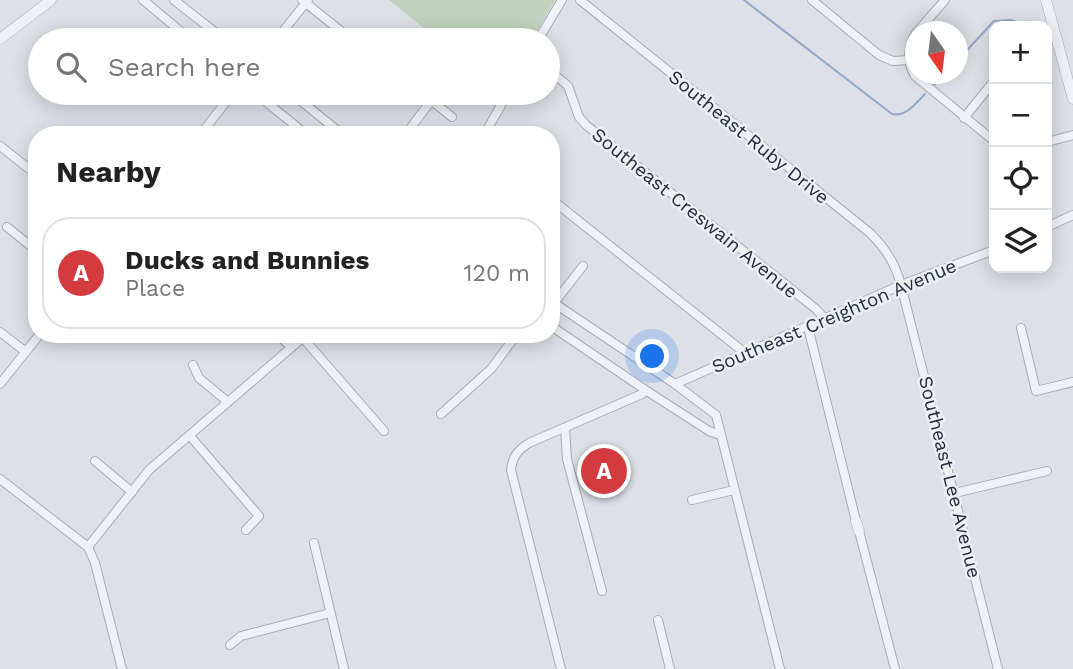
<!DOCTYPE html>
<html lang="en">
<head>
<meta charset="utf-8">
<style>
	:root { --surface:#fff; --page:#f6f6f6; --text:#222; --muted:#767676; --line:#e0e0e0; --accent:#d33b3f }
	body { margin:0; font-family:"Work Sans",sans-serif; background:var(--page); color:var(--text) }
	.controls { position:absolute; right:21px; top:21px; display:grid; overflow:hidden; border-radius:14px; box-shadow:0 4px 18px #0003 }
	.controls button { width:63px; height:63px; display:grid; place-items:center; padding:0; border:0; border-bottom:2px solid var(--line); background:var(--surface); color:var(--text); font:35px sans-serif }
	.compass { position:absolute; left:905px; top:21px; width:63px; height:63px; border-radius:50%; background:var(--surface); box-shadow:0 4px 18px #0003; rotate:166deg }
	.you { position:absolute; left:653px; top:357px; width:24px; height:24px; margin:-18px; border:5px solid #fff; border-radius:50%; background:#1a73e8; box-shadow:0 0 0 10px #1a73e833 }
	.badge { display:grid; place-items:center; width:46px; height:46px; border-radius:50%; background:var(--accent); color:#fff; font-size:23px; font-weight:700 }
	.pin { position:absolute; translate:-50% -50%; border:4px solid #fff; box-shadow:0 2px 7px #0006 }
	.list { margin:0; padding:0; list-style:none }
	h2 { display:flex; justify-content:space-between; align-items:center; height:91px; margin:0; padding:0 28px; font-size:30px }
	h2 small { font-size:23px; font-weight:400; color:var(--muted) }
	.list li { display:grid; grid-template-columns:46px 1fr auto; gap:21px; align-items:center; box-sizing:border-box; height:112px; margin:0 14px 14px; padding:0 14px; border:2px solid var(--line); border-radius:28px }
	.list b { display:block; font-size:26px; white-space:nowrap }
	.list p { margin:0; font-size:23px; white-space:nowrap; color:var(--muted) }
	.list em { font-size:23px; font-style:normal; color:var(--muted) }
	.icon { flex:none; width:38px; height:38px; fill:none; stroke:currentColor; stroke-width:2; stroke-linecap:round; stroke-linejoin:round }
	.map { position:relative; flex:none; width:1073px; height:669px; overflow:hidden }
	.search { position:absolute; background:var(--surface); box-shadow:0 4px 18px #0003; left:28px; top:28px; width:532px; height:77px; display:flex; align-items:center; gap:18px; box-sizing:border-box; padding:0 24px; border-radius:38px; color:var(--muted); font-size:26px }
	.panel { position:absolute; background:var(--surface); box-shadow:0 4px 18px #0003; left:28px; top:126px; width:532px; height:217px; border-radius:28px }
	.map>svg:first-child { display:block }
	.green { fill:#c0d2be }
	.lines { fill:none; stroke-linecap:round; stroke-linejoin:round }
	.stream { stroke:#96a8c9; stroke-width:2 }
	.minor-casing { stroke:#a6aab4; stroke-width:10 }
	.tertiary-casing { stroke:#a6aab4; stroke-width:11 }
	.minor { stroke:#f0f1f6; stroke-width:8 }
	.tertiary { stroke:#f0f1f6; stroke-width:10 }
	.labels { text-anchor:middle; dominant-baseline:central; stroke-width:5; stroke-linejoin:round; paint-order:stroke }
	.street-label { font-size:19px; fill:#262c3e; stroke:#eceff5 }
</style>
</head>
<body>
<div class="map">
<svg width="1073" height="669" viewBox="0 0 1073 669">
	<rect width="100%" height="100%" fill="#dde0e7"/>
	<polygon class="green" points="389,0 555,0 532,40 443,40 432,31 430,33"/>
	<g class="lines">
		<g class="stream">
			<path d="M744,0L892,114C906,117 915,104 925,94"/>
			<polyline points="958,60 994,21 1011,20 1026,26"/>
			<polyline points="934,85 944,74"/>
		</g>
		<g class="minor-casing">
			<g id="minor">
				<polyline points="143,0 191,40"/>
				<polyline points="174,0 225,40"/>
				<polyline points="302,0 352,40"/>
				<path d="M580,0L870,233C886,249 895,263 901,285L998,669"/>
				<polyline points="812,0 879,55 893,61 909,60"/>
				<polyline points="917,32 945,0"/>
				<path d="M916,33C907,48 907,62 915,76L994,141"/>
				<polyline points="276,40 308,0"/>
				<polyline points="538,40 562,0"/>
				<polyline points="548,69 568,86 579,117 586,125 816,309 825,319"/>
				<polyline points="255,93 307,135"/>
				<polyline points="291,93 343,135"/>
				<polyline points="422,93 452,117"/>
				<polyline points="964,118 994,81"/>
				<polyline points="200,135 233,93"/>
				<polyline points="405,135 431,101"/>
				<polyline points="484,135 508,93"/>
				<polyline points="1047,142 1073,135"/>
				<polyline points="0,146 28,168"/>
				<polyline points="551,199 745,353"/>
				<polyline points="7,227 37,251"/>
				<polyline points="1047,227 1073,215"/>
				<polyline points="551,301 675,384 716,415 780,669"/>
				<polyline points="554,303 583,266"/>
				<polyline points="551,326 650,393 709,431 720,435"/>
				<polyline points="808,327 856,521"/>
				<polyline points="1021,328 1036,391 1073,382"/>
				<polyline points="0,332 26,352"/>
				<polyline points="276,334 292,347"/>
				<polyline points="303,338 384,431"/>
				<polyline points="193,365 199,378 228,402"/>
				<polyline points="0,384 40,334"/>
				<polyline points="675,384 901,285 994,250"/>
				<polyline points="441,414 491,369 517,334"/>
				<polyline points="565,428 567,459 602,591"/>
				<polyline points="190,436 259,516 246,530"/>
				<polyline points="95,461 132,492"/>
				<polyline points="0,479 88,547 95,563 122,669"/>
				<polyline points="955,493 1047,471"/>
				<polyline points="692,500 734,490"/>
				<polyline points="859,531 895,669"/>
				<polyline points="314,543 344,669"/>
				<polyline points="88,547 149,470 307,334"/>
				<polyline points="658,620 670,669"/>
				<polyline points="230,645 241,636 330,613"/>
				<path d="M561,669L511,470C512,457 518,450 529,443L642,394L645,390"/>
			</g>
		</g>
		<g class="tertiary-casing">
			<g id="tertiary">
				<polyline points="1046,0 1073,99"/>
				<polyline points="0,39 51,0"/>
				<polyline points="856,521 859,531"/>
			</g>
		</g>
		<use href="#minor" class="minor"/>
		<use href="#tertiary" class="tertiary"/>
	</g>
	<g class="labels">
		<g class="street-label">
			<text transform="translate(749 137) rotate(39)">Southeast Ruby Drive</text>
			<text transform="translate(695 213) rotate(39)">Southeast Creswain Avenue</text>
			<text transform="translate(834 316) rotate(-23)">Southeast Creighton Avenue</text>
			<text transform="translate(950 477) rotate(76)">Southeast Lee Avenue</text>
		</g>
	</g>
</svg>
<div class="controls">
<button>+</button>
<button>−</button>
<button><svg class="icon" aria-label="locate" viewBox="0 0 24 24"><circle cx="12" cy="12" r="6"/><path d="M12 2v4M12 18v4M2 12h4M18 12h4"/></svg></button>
<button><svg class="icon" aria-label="layers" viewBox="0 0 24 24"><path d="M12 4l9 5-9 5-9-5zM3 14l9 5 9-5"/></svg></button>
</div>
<svg class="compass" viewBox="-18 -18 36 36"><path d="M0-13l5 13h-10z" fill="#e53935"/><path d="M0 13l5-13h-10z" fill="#767676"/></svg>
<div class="you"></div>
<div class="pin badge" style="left:604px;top:471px">A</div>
<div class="search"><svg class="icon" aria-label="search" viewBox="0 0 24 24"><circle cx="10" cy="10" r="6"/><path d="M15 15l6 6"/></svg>Search here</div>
<section class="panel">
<h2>Nearby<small></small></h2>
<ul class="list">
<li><span class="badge">A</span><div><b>Ducks and Bunnies</b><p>Place</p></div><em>120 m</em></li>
</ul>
</section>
</div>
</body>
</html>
